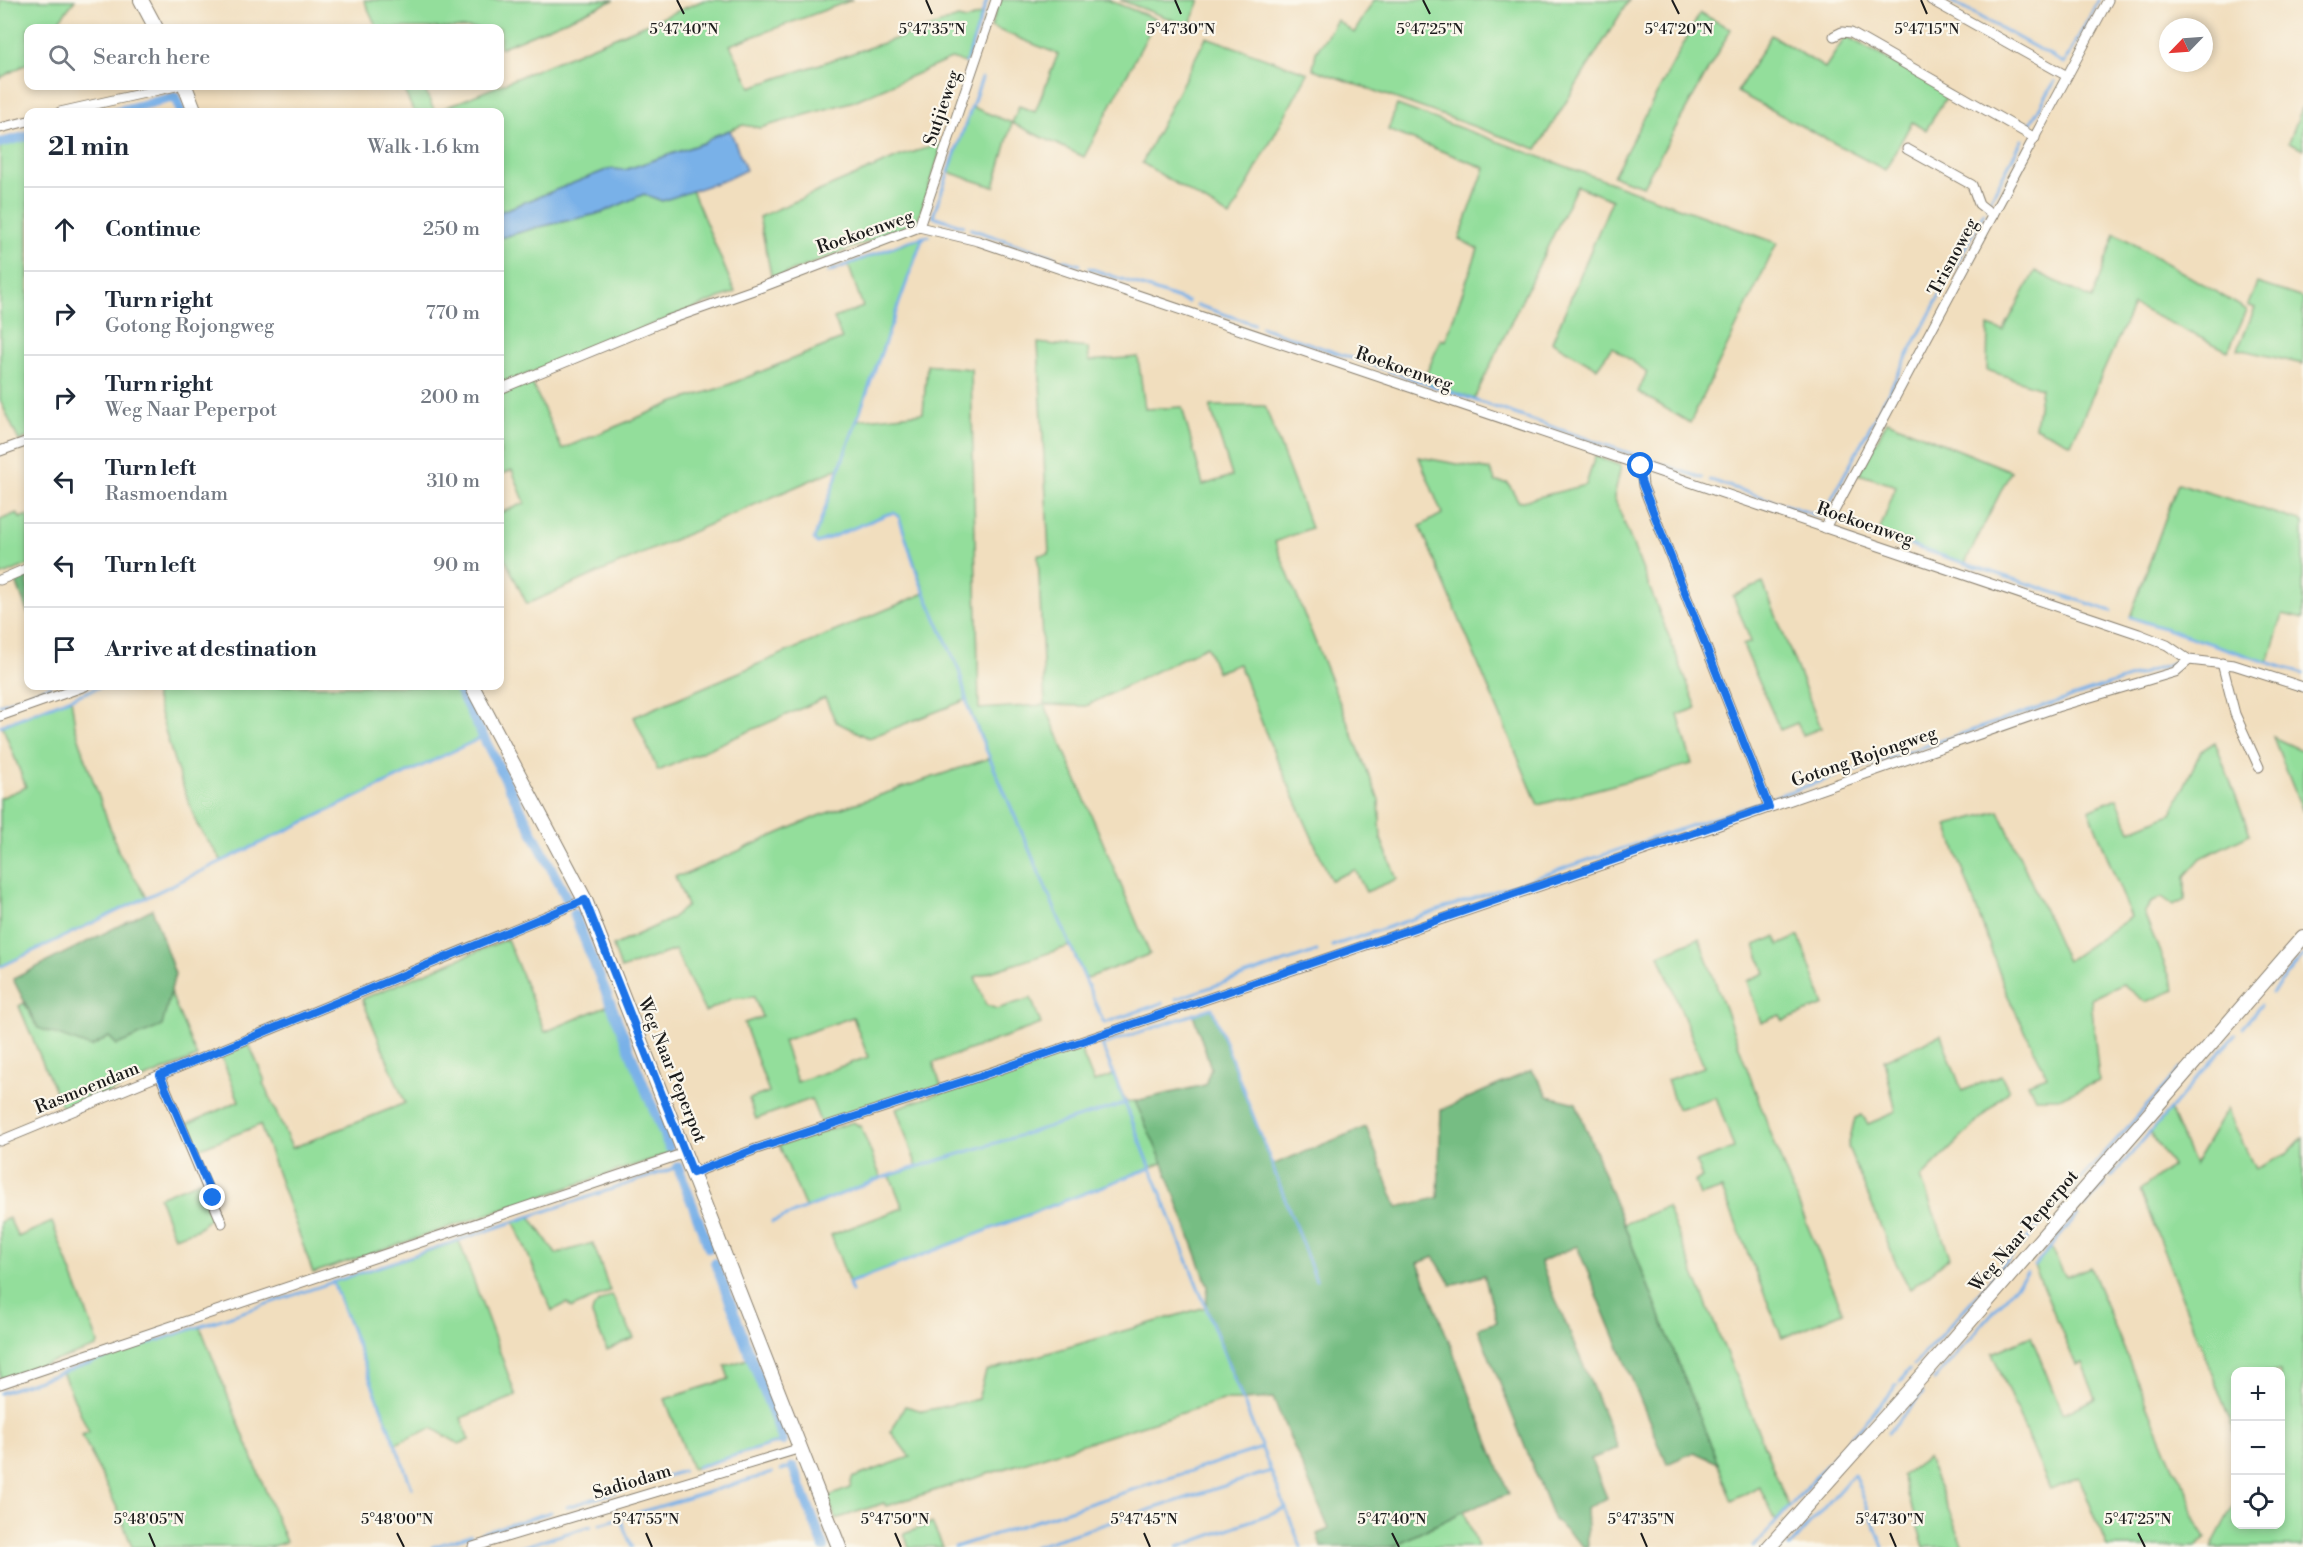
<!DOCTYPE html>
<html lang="en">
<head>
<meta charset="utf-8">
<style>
	:root { --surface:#fff; --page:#f2f2f3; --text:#1f2937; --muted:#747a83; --line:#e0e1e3 }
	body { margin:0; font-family:"Libre Bodoni",serif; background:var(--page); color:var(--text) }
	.controls { position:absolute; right:18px; bottom:18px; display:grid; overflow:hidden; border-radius:12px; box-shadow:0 3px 9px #0003 }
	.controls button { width:54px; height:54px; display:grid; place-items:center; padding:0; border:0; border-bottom:2px solid var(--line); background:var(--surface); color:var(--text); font:30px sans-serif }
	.compass { position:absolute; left:2159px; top:18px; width:54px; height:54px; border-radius:50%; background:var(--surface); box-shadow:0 3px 9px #0003; rotate:245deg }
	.stop { position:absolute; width:18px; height:18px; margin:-14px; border:4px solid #1a73e8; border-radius:50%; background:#fff }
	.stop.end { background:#1a73e8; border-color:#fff; box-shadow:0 2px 6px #0008 }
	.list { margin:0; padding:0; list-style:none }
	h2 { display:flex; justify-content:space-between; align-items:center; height:78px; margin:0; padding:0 24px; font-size:26px }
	h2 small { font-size:20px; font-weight:400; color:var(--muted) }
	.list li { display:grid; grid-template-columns:39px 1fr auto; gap:18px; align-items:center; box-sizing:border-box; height:84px; padding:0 24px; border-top:2px solid var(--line) }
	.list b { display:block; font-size:22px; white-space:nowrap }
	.list p { margin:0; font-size:20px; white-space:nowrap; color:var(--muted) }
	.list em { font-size:20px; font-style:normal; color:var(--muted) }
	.icon { flex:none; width:33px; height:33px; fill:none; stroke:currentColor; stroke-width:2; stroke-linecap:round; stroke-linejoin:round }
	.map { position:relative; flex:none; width:2303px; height:1547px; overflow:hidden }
	.search { position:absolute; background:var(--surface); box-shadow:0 3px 9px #0003; left:24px; top:24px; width:480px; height:66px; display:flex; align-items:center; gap:15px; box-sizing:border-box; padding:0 21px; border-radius:12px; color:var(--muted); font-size:22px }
	.panel { position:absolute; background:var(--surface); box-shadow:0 3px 9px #0003; left:24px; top:108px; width:480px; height:582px; border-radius:12px }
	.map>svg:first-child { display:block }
	.green { fill:#93de9b; stroke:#587d5c; stroke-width:1.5; fill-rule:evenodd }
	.forest { fill:#76bd83; stroke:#496c50; stroke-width:1.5 }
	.water { fill:#79b1e8; stroke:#4a6682; stroke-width:1.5 }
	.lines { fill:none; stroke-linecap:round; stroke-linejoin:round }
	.stream { stroke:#79b1e8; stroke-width:3 }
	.canal { stroke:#79b1e8; stroke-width:10 }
	.street-casing { stroke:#867d6d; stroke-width:11 }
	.secondary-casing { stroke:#867d6d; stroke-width:16 }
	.street { stroke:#fff; stroke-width:9 }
	.secondary { stroke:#fff; stroke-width:14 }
	.route { stroke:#1a73e8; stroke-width:8 }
	.ticks { fill:none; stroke:#1c1c1c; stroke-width:2 }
	.labels { text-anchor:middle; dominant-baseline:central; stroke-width:4.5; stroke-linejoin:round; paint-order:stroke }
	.street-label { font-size:18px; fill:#1c1c1c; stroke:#fbf7ec }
	.ticks-label { font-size:15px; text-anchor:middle; fill:#1c1c1c; stroke:#fbf7ec; stroke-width:4.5; stroke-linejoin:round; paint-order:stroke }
</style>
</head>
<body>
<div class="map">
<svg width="2303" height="1547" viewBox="0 0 2303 1547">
	<rect width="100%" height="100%" fill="#fbf7ec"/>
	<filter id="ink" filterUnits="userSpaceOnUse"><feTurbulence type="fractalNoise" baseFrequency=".0167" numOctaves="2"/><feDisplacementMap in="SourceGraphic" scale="12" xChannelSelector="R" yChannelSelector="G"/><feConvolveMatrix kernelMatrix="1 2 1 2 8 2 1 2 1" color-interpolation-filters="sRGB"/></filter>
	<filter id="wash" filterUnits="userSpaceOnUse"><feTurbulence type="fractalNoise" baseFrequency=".008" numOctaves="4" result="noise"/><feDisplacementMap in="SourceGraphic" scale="24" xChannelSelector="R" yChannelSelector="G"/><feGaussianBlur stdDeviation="1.35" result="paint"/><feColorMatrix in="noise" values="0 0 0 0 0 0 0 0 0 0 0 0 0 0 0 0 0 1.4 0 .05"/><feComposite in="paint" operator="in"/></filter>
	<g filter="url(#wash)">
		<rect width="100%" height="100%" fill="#f1debe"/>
		<g class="green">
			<polygon points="0,0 75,0 53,28 28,28 28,63 0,78"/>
			<polygon points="364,0 614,0 500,48 500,28 377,28"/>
			<polygon points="704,0 852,0 730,45 751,87 958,18 966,20 982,14 966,63 951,59 854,101 760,128 743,125 714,136 706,142 625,170 609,169 500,212 500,112 414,112 402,86 423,86 435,112"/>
			<polygon points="1000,0 1108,0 1156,19 1084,157 1012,123 994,187 948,172 972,107 1012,123 1019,106 1035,112 1058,54 991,27"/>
			<polygon points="1120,0 1200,0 1189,26"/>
			<polygon points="1374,0 1629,0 1537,149 1313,69 1316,52 1337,20 1354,33"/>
			<polygon points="1700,13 1731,29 1643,186 1613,176"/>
			<polygon points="1771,35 1825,68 1846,36 1949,93 1926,130 1912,122 1885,170 1737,92"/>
			<polygon points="1206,37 1308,73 1230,217 1142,163"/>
			<polygon points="1397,105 1777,243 1690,423 1638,392 1647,372 1612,347 1597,368 1552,342 1612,200 1577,186 1474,399 1423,382 1441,339 1445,341 1478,249 1459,239 1485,168 1388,130"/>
			<polygon points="2303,105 2303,149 2289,142"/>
			<polygon points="28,136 28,437 19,441 0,400 0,143"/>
			<polygon points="943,143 917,223 772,279 759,217 898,157"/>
			<polygon points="692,190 735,292 500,385 500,238 535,228 601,213 644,194 662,201"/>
			<polygon points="2115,233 2247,310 2228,351 2133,305 2071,444 2035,427 2041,388 1987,370 1988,326 2003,331 2035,271 2092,299"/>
			<path d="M923,237L857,420L923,413L927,365L971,369L979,709L1045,705L1038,555L1049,554L1038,343L1088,348L1089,361L1138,357L1145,409L1182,407L1203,485L1232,476L1210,406H1265L1311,528L1275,542L1379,800L1381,839L1397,879L1366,892L1355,870L1331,880L1269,741L1239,664L1217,672L1207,646L1086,706L1045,705L1150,954L1085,979L1070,946L975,977L986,1005L997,1009L1031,998L1041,1024L933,1063L941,1086L821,1124L811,1099L756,1119L749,1099L769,1092L744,1023L762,1017L754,997L731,999L705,1012L675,950L621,969L613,946L669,920L687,906L675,876L686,874L818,816L990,758L966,700L869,738L836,722L825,698L658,771L634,717L925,593L899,517L894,513L888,514L817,543L814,539L839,468L527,604L500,549V513L525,503L512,470L500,475V395L531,381L562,449L675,402L723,387L842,339L834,318L863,307L848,264ZM853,1017L868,1057L797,1082L783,1041Z"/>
			<polygon points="2257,283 2303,298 2303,364 2238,349 2255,308 2248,305"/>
			<polygon points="1887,421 2011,471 1965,563 1878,535 1896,486 1859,474"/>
			<polygon points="1595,456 1621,466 1614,497 1697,708 1678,715 1692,764 1538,805 1420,526 1442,514 1419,457 1490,470 1496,482 1508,483 1519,502 1586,485"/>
			<polygon points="2178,483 2303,522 2303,619 2283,614 2268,662 2130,617"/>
			<polygon points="17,513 20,518 28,515 28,565 0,576 0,520"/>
			<polygon points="1763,583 1821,728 1803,735 1797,723 1780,730 1743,645 1751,642 1733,596"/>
			<polygon points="152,686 457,686 485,736 222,861 197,825 175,764"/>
			<polygon points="71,698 75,726 89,769 119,853 147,897 0,967 0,798 26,787 2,725"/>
			<polygon points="2273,737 2303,751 2303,812"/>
			<polygon points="2215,742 2250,834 2201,858 2185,876 2185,900 2173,906 2162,898 2152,901 2144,913 2175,990 2145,1002 2123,984 2091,999 2099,1081 2058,1098 2035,1098 2028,1083 2047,1076 2006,992 1947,825 1999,811 2067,961 2131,917 2089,810 2117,798 2130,831 2171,814 2201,751"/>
			<polygon points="1799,936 1824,1005 1783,1021 1780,1015 1761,1023 1747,981 1765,973 1755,945 1775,937 1779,945"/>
			<polygon points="1699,938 1783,1166 1843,1312 1782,1338 1722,1189 1700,1196 1695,1181 1702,1178 1696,1162 1734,1148 1716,1097 1677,1109 1667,1080 1704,1067 1659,955"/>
			<polygon points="507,939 545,1032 611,1004 671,1153 313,1273 260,1125 195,1150 185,1125 239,1101 221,1056 249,1044 265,1081 263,1083 292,1148 405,1103 362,999"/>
			<polygon points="170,992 197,1057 63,1111 19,1006 24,1003 38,1028 109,1037 162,1025"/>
			<polygon points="1941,1035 1962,1091 2001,1075 2009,1090 1921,1178 1950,1257 1910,1289 1895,1261 1848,1147 1855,1118 1862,1115 1868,1124 1896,1112 1884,1060"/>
			<polygon points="1079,1046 1094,1082 1114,1075 1126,1102 1135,1101 1163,1163 849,1283 831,1235 903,1208 890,1176 917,1167 896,1108"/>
			<polygon points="2170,1109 2194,1165 2227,1109 2255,1169 2287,1154 2303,1137 2303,1547 2211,1547 2235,1502 2236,1524 2280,1524 2280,1372 2236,1372 2235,1433 2140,1190 2172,1166 2150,1132"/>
			<polygon points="853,1122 861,1127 881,1178 806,1209 779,1145"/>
			<polygon points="202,1180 215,1214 196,1230 174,1237 159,1197"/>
			<polygon points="1667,1207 1789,1507 1776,1521 1759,1486 1732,1501 1624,1224"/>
			<polygon points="530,1216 556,1254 593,1243 610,1291 572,1308 567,1303 552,1311 514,1222"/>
			<polygon points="9,1218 18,1237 52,1222 98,1342 97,1347 0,1379 0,1222"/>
			<polygon points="459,1241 516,1396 461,1418 469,1440 459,1444 432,1428 395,1444 333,1282"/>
			<polygon points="2050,1247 2066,1277 2090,1267 2173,1467 2187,1489 2195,1521 2206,1538 2196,1547 2107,1547 2079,1477 2050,1489 1992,1353 2031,1336 2062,1413 2096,1399 2082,1363 2076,1365 2034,1266"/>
			<path d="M612,1295L634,1338L607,1350L592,1315C592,1303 603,1300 612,1295Z"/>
			<polygon points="1206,1307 1243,1400 1223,1400 886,1506 884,1503 836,1519 827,1497 850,1488 852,1478 910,1457 891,1432 905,1406 923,1411 978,1399 986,1371"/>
			<polygon points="200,1326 286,1542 271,1547 132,1547 118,1510 82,1435 89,1432 62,1372"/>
			<polygon points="751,1358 781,1441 692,1469 665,1399 729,1379 725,1366"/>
			<polygon points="1927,1458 1964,1547 1924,1547 1902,1476"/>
			<polygon points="1464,1511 1478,1547 1391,1547"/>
			<polygon points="932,1523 943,1547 909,1547 904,1534"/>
		</g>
		<g class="forest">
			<polygon points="28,574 28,614 15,579"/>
			<polygon points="152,909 175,974 162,1026 117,1045 109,1037 91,1047 38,1028 13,979"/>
			<polygon points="1212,1008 1272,1165 1366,1127 1397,1207 1438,1198 1441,1110 1532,1070 1548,1096 1576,1103 1718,1463 1694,1452 1667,1464 1577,1246 1540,1262 1618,1448 1591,1459 1607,1498 1586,1509 1588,1547 1584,1547 1554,1520 1478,1328 1497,1322 1484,1275 1451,1285 1434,1257 1418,1263 1509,1494 1464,1511 1391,1547 1321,1547 1317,1534 1329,1529 1273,1398 1243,1400 1206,1307 1208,1286 1163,1163 1135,1101 1205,1085 1211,1068 1193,1014"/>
		</g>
		<polygon class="water" points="730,130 746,170 725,180 662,201 644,194 601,213 535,228 500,238 500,212 609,169 625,170 706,142 714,136"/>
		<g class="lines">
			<g class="stream">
				<polyline points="1949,0 2064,63 2099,0"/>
				<polyline points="966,63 987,0"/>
				<polyline points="2029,126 2055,81"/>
				<polyline points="1987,206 2022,140"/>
				<polyline points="963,226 933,216 982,78"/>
				<polyline points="971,229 1055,257"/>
				<polyline points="923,237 814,539 817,543 888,514 894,513 899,517 920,582 959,670 969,710 1104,1023 1162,1003"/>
				<polyline points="1063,260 1080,265"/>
				<polyline points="1089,268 1188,302"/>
				<polyline points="828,272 909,241 929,236"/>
				<polyline points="1197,305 1254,324"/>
				<polyline points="1261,327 1702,478"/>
				<polyline points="1710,480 1822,517 1984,212"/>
				<polyline points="1842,523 2111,611"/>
				<polyline points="0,585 28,574"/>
				<polyline points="2130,617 2303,674"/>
				<polyline points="0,705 50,686"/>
				<polyline points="0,726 102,686"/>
				<polyline points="1851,771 2176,662"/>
				<polyline points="1774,797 1836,776"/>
				<polyline points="1332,946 1758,803"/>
				<polyline points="0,967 485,736"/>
				<polyline points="2272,993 2303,956"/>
				<polyline points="1176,999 1317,951"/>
				<polyline points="2242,1028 2261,1005"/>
				<polyline points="2111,1177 2235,1035"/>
				<polyline points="2085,1207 2106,1183"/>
				<polyline points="772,1222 881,1178 1126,1103"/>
				<polyline points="2034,1266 2078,1215"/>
				<polyline points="333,1282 412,1488"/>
				<polyline points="852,1292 849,1283 1151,1168"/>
				<polyline points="1914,1365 2181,1068"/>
				<polyline points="1934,1380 2027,1273"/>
				<polyline points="1900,1381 1910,1369"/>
				<polyline points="0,1393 678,1167"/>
				<polyline points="1888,1433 1923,1393"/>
				<polyline points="697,1467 783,1441"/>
				<polyline points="781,1470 793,1467"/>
				<polyline points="567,1507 683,1471"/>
				<polyline points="620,1518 632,1547"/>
				<polyline points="600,1524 772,1473"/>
				<polyline points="481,1533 551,1512"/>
				<polyline points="432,1547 471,1535"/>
				<polyline points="521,1547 591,1526"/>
				<polyline points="955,1547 1262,1448"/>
				<polyline points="1033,1547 1271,1471"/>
				<polyline points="1178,1547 1286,1508"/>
				<polyline points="1301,1547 1102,1045 1212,1008 1316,1280"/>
				<polyline points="1754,1547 1897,1385"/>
				<polyline points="1789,1547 1854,1474 1883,1547"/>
			</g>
			<g class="canal">
				<polyline points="114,112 175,97 181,112"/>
				<polyline points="0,143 28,136"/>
				<polyline points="457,686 567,899"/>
				<polyline points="574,914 669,1147"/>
				<polyline points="678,1167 709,1248"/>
				<polyline points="715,1263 734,1312"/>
				<polyline points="736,1317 747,1348"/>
				<polyline points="749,1352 783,1441"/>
				<polyline points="793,1467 824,1547"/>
			</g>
		</g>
	</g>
	<g filter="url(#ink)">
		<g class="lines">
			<g class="street-casing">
				<g id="street">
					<polyline points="1931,0 2067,76"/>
					<polyline points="1834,36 1842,32 1851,33 2035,138"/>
					<polyline points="60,112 176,86"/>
					<polyline points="0,128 28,121"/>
					<polyline points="1907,149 1972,185 1979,204 1993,215"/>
					<polyline points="919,227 996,0"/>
					<polyline points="500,389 665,321 762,287 919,227 978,241 2139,634 2167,645 2189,660 2234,665 2303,687"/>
					<polyline points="0,451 28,441"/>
					<polyline points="1641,466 1643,486 1769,807"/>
					<polyline points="1825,528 2108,0"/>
					<polyline points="0,580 28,568"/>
					<polyline points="2222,663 2235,714 2259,767"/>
					<polyline points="0,716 85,686"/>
					<polyline points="160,1075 222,1223"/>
					<polyline points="0,1141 585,900"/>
					<polyline points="693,1173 756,1149 992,1072 1728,822 2057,707 2175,672 2189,660"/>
					<polyline points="0,1384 685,1153"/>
					<polyline points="473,1547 801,1448"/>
				</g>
			</g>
			<g class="secondary-casing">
				<g id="secondary">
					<polyline points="141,0 156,28"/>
					<polyline points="185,86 195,112"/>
					<polyline points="472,686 585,900 839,1547"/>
					<polyline points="1769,1547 1923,1375 2303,937"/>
				</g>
			</g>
			<use href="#street" class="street"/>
			<use href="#secondary" class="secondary"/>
		</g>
	</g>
	<g class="lines" filter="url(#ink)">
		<polyline class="route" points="213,1198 160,1075 585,900 693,1173 756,1149 992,1072 1769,807 1643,486 1640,477 1641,466"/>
	</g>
	<path class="ticks" d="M677,0L684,14M926,0L932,14M1175,0L1181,14M1423,0L1430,14M1672,0L1679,14M1921,0L1927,14M149,1533L155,1547M397,1533L404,1547M646,1533L652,1547M895,1533L901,1547M1144,1533L1150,1547M1392,1533L1399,1547M1641,1533L1647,1547M1890,1533L1896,1547M2138,1533L2145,1547"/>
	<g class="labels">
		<g class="street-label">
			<text transform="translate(942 108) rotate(-71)">Sutjieweg</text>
			<text transform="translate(865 232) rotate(-19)">Roekoenweg</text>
			<text transform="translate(1953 257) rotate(-62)">Trisnoweg</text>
			<text transform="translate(1404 369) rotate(19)">Roekoenweg</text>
			<text transform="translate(1865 524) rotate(19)">Roekoenweg</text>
			<text transform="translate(1864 757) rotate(-19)">Gotong Rojongweg</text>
			<text transform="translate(672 1070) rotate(68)">Weg Naar Peperpot</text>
			<text transform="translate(87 1088) rotate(-22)">Rasmoendam</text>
			<text transform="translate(2024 1231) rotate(-49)">Weg Naar Peperpot</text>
			<text transform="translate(632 1482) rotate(-17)">Sadiodam</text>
		</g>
	</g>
	<g class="ticks-label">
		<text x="1679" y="34">5°47'20"N</text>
		<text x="1927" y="34">5°47'15"N</text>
		<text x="684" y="34">5°47'40"N</text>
		<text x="932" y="34">5°47'35"N</text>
		<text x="1181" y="34">5°47'30"N</text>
		<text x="1430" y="34">5°47'25"N</text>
		<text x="149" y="1524">5°48'05"N</text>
		<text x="397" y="1524">5°48'00"N</text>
		<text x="646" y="1524">5°47'55"N</text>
		<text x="895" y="1524">5°47'50"N</text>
		<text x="1144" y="1524">5°47'45"N</text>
		<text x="1392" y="1524">5°47'40"N</text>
		<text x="1641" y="1524">5°47'35"N</text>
		<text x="1890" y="1524">5°47'30"N</text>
		<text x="2138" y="1524">5°47'25"N</text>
	</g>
</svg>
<div class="controls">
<button>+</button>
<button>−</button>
<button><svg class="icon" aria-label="locate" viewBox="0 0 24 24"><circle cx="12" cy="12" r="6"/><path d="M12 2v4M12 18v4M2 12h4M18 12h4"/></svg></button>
</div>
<svg class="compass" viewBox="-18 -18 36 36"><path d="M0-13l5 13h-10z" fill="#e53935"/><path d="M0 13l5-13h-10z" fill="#747a83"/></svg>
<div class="stop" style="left:1641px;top:466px"></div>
<div class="stop end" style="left:213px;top:1198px"></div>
<div class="search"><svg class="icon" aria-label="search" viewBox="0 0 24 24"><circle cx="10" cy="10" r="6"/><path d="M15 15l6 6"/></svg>Search here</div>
<section class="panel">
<h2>21 min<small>Walk · 1.6 km</small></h2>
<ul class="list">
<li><svg class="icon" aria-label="ahead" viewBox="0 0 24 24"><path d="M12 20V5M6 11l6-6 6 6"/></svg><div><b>Continue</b></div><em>250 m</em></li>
<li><svg class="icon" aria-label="right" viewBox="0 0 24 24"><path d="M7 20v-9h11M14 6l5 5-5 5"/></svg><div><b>Turn right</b><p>Gotong Rojongweg</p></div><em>770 m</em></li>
<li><svg class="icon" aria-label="right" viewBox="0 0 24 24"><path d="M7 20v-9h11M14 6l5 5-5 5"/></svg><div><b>Turn right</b><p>Weg Naar Peperpot</p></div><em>200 m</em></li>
<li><svg class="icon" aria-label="left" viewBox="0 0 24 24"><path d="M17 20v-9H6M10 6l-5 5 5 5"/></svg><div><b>Turn left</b><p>Rasmoendam</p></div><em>310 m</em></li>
<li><svg class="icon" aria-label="left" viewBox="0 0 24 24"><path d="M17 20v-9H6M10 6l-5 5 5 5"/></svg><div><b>Turn left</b></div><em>90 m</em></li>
<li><svg class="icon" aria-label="arrive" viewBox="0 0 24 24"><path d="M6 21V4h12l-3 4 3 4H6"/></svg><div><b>Arrive at destination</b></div></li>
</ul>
</section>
</div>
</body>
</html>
